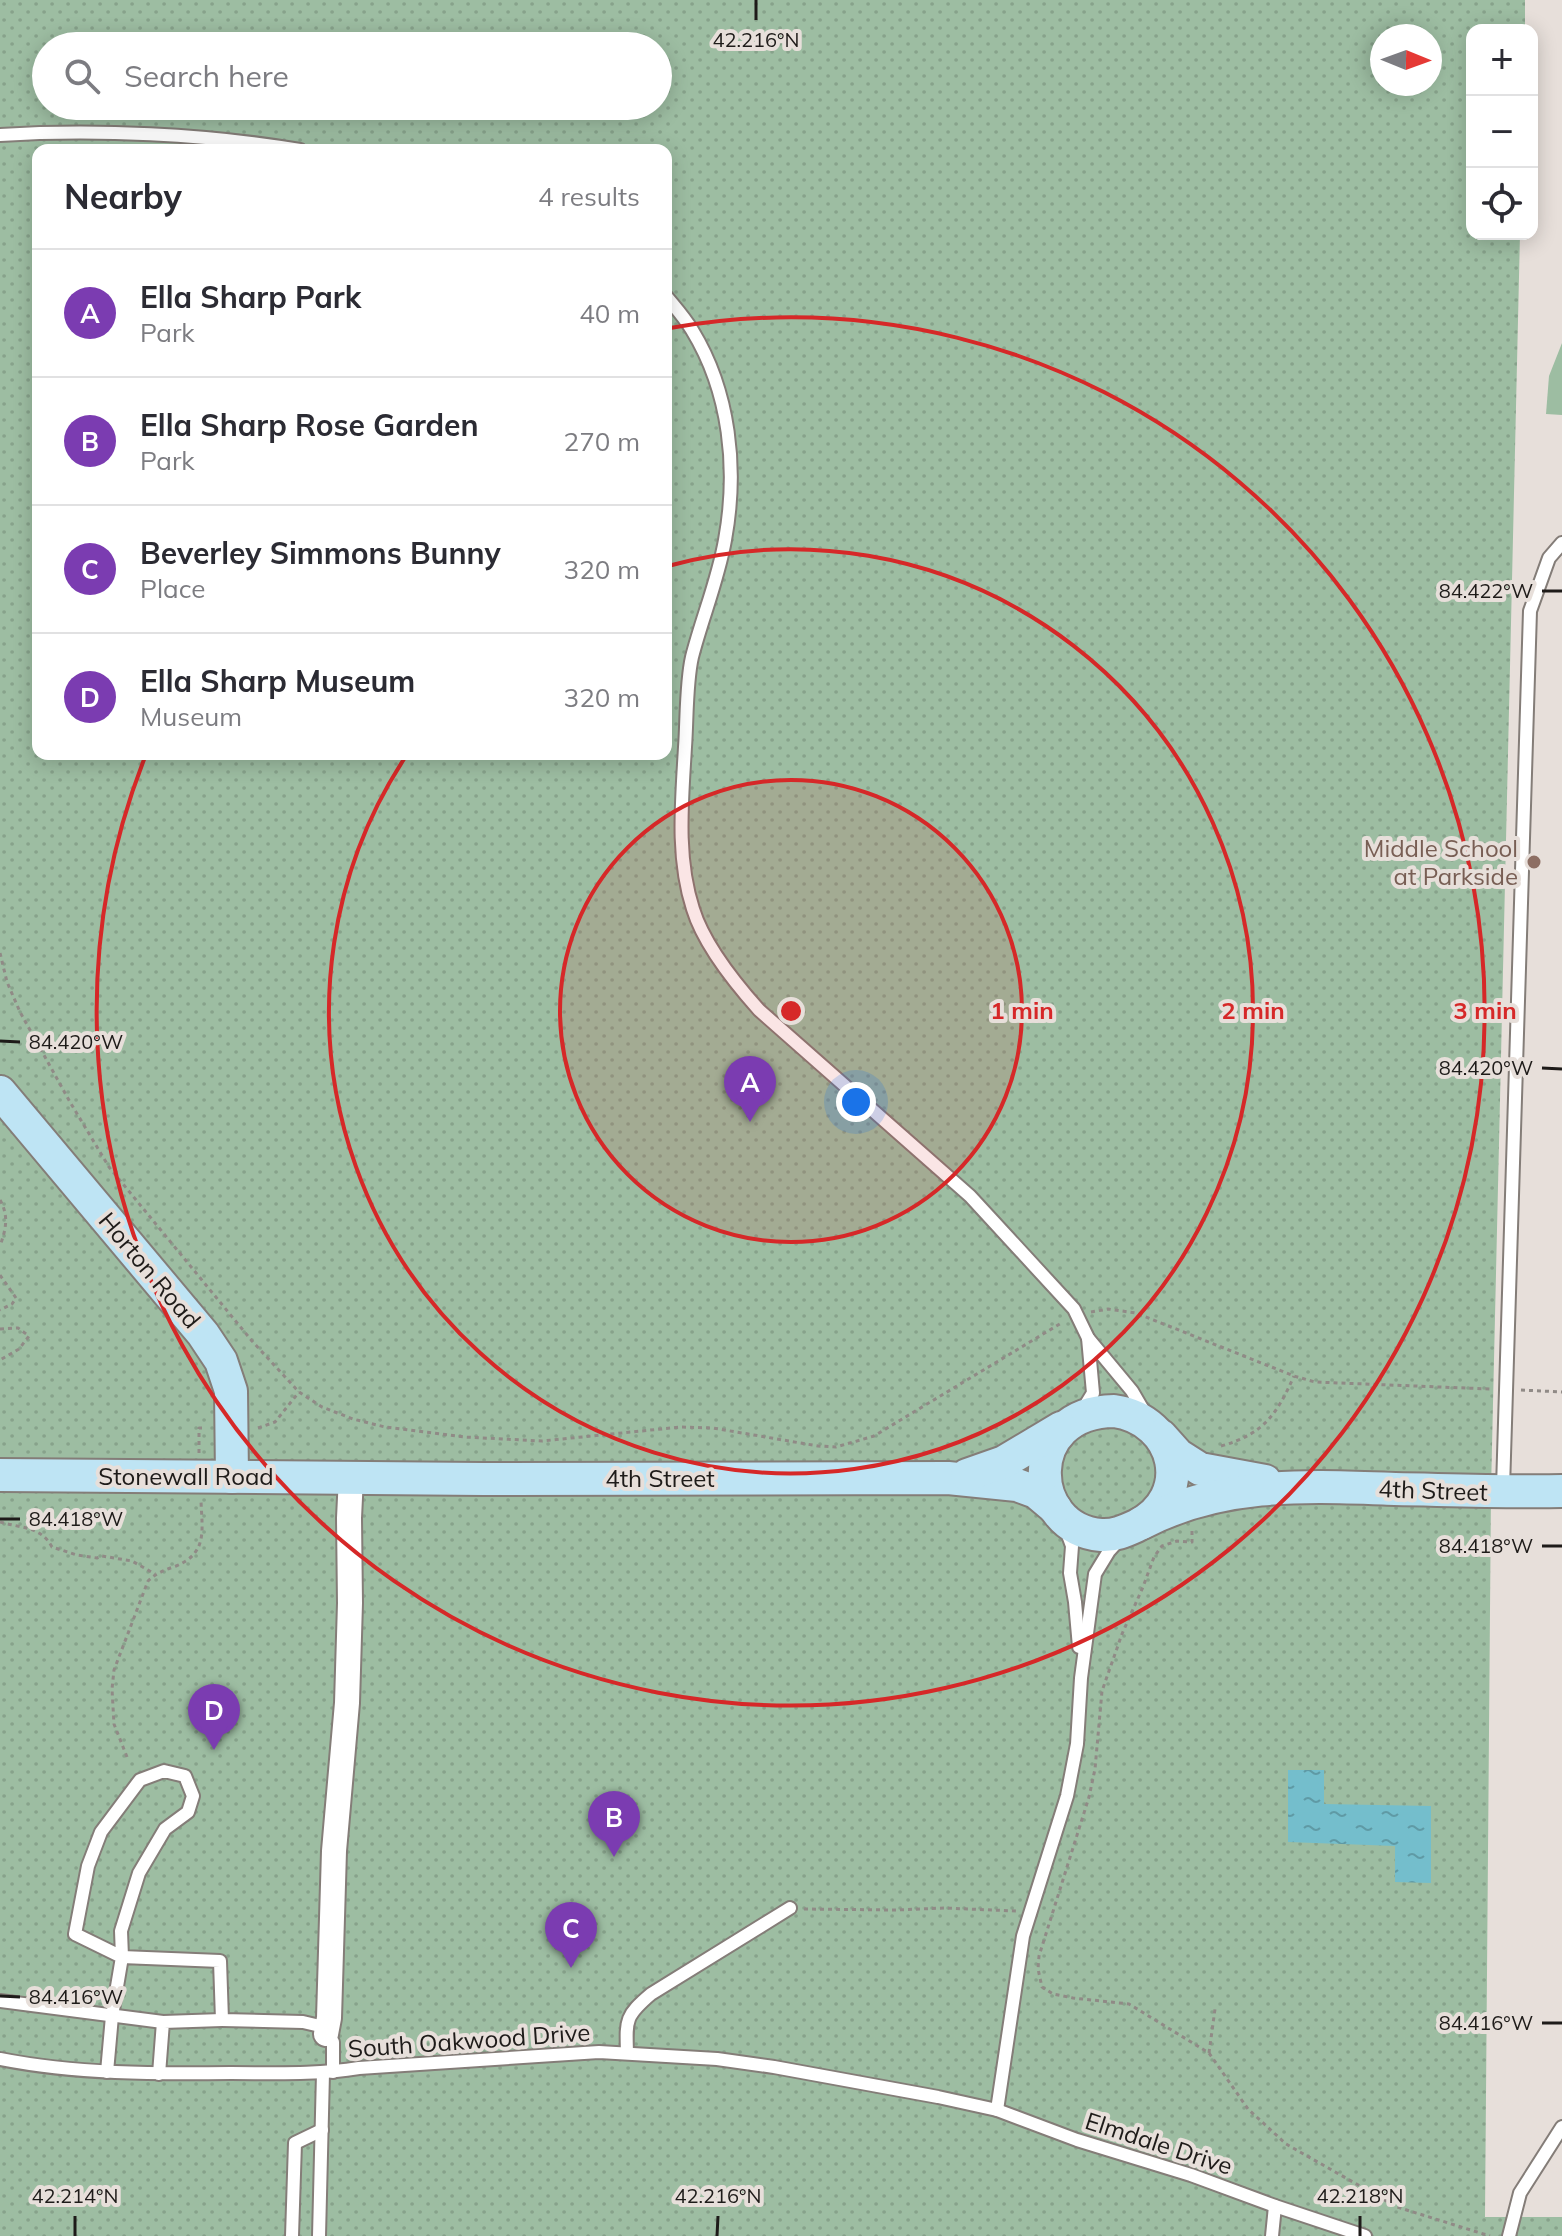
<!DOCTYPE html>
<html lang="en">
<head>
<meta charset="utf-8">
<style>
	:root { --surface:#fff; --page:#f2f2f3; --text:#2b2b33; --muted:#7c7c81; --line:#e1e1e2; --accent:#7b3cb1 }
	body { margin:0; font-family:Mulish,sans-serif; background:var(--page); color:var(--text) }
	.controls { position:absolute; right:24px; top:24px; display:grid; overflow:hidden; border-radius:16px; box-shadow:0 4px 20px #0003 }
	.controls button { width:72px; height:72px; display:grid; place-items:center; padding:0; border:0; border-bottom:2px solid var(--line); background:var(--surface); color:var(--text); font:40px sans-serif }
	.compass { position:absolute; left:1370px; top:24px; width:72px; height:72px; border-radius:50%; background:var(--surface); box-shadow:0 4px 20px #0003; rotate:91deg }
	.you { position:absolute; left:856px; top:1102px; width:28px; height:28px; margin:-20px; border:6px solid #fff; border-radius:50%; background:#1a73e8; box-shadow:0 0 0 12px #1a73e833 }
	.badge { display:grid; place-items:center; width:52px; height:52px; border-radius:50%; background:var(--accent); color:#fff; font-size:26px; font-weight:700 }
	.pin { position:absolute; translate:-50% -66px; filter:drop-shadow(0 2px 4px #0008) }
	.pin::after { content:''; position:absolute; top:42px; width:28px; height:24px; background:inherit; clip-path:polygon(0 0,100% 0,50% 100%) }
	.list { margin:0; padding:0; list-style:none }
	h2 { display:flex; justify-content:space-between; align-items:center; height:104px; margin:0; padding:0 32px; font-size:34px }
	h2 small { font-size:26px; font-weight:400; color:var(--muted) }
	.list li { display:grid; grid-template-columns:52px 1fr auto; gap:24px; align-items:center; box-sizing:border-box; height:128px; padding:0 32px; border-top:2px solid var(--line) }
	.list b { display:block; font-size:30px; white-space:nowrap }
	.list p { margin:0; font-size:26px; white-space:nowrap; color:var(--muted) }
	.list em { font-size:26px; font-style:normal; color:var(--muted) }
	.icon { flex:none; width:44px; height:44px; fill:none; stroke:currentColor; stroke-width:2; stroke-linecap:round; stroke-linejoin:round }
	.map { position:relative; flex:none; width:1562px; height:2236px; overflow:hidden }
	.search { position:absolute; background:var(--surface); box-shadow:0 4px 20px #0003; left:32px; top:32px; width:640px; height:88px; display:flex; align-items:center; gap:20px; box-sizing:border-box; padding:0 28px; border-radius:44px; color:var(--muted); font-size:30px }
	.panel { position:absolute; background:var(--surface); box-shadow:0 4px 20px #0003; left:32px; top:144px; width:640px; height:616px; border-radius:16px }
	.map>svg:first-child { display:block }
	.green { fill:#9dbda2 }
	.park { fill:url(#park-dots); fill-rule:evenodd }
	.water { fill:url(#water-ripples) }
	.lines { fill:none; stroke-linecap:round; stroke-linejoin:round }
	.lane-casing { stroke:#847d78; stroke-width:16 }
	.street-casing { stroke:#847d78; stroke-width:28 }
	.secondary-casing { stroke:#847d78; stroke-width:36 }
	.path { stroke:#908a86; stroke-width:3; stroke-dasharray:4 4; stroke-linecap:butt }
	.lane { stroke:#fff; stroke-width:12 }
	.street { stroke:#fff; stroke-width:24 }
	.secondary { stroke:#bee4f4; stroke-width:32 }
	.ticks { fill:none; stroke:#1e1b19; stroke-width:3 }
	.ring { fill:none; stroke:#d62828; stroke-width:4 }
	.education-dot { fill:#8d6e63; stroke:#e7dfda; stroke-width:3 }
	.labels { text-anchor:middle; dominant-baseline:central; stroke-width:8; stroke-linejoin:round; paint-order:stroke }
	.education-label { font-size:24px; fill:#785e54; stroke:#e7dfda; text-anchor:end }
	.street-label { font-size:24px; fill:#1e1b19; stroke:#e7dfda }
	.ticks-label { font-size:20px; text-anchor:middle; fill:#1e1b19; stroke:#e7dfda; stroke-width:8; stroke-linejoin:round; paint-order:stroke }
	.centre { fill:#d62828; stroke:#e7dfda; stroke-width:4 }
	.ring-label { font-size:24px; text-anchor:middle; font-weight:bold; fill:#d62828; stroke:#e7dfda; stroke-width:8; stroke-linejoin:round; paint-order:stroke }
</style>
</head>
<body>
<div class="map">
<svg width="1562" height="2236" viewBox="0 0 1562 2236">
	<defs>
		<pattern id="park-dots" width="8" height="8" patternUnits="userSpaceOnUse" patternTransform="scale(2)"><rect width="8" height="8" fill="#9dbda2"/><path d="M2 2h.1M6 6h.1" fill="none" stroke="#87a28b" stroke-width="1.8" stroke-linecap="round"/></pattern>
		<pattern id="water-ripples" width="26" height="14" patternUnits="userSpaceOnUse" patternTransform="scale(2)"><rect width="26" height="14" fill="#74becc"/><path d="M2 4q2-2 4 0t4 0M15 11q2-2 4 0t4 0" fill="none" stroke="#5f9aa5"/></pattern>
	</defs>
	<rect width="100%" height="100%" fill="#e7dfda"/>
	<polygon class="green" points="1562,343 1562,415 1546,414 1549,376"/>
	<path class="park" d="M0,0H1525V30H1472V234H1520L1491,1490L1485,2217H1562V2236H0ZM1382,36H1430V84H1382ZM46,46H658V106H46ZM38,150H666V754H38Z"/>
	<polygon class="water" points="1288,1770 1324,1770 1324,1804 1431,1806 1431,1883 1395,1882 1395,1846 1288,1842"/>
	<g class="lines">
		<g class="lane-casing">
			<g id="lane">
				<path d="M0,135C95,129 206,134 300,150"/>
				<path d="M666,296C675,307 685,318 692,330C730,392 738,469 725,540C718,580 702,618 692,657C686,683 687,720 685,747C682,801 676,857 693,909C704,945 734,982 759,1010L970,1196L1074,1309L1088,1338L1132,1391L1146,1415"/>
				<polyline points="1082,1411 1093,1393 1088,1338"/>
				<polyline points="1503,1488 1530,611 1549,558 1562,543"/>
				<polyline points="1065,1527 1072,1546 1070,1573 1075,1602 1079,1647"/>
				<polyline points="0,2001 163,2022"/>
				<path d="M627,2053C626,2020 625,2016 651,1994L790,1908"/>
				<path d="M0,2059C76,2074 154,2074 231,2073C274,2073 316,2075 359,2068L599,2052L717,2059L774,2067L938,2097L997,2110L1077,2140L1191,2175L1275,2206L1365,2236"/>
				<polyline points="107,2072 112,2016 122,1957 121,1931 139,1873 165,1829 188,1812 193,1796 185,1776 164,1771 140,1780 101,1832 88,1866 75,1934 122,1957 220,1961 222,2020 303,2022 320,2026 333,2042 333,2072"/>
				<polyline points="159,2074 163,2022 222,2020"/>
				<polyline points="997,2110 1023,1936 1067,1796 1077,1744 1081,1678 1095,1574 1109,1551 1119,1540"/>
				<polyline points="292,2236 295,2143 322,2130"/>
				<polyline points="319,2236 323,2073"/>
				<polyline points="1272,2236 1275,2206"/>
				<polyline points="1509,2236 1520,2193 1562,2127"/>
			</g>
		</g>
		<g class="street-casing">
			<polyline id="street" points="326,2034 329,2018 334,1851 347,1703 350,1603 349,1518 351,1477"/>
		</g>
		<g class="secondary-casing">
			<g id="secondary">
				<polyline points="0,1092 203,1334 221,1361 231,1391 232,1477"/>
				<path d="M1114,1411C1178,1420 1195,1497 1136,1526C1125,1531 1114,1536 1101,1535C1027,1529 1021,1412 1114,1411Z"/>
				<polyline points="1161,1436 1178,1455 1200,1469 1265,1481"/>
				<polyline points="0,1475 483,1479 948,1478 1017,1485 1036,1492 1055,1508"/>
				<polyline points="967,1475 1004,1462 1061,1428"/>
				<path d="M1142,1523C1223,1481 1307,1486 1395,1489C1451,1490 1506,1492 1562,1491"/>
			</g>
		</g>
		<g class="path">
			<polyline points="0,953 7,982 20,1012 70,1102 109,1167 252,1341 299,1392 322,1407 353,1419 385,1427 464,1437 542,1441 681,1427 713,1428 818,1446 836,1447 874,1436 1063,1322"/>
			<path d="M0,1200C9,1216 6,1229 0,1246"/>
			<polyline points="0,1275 16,1298 12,1304 0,1310"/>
			<polyline points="1091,1312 1108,1309 1136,1313 1294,1376 1315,1382 1490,1389"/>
			<polyline points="0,1329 18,1328 29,1336 19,1349 0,1360"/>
			<polyline points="1521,1390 1562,1392"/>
			<polyline points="258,1428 275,1422 299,1392"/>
			<path d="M1221,1446C1264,1434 1277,1414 1294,1376"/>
			<polyline points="199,1453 199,1428 206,1428"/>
			<path d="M0,1522C20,1528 41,1526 52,1547L77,1555L97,1558L102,1556L132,1561L155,1574"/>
			<polyline points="1192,1531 1192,1542 1177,1541 1162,1546 1154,1557 1143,1587 1122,1634 1102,1691 1095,1769 1089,1797 1039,1956 1038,1969 1042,1987 1053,1994 1073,1998 1129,2004 1209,2053 1248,2109 1286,2144 1397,2207 1490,2236"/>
			<path d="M127,1757L114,1724L112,1689L114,1670L148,1581C156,1573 165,1570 176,1566C208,1553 202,1530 201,1501"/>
			<polyline points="804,1909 895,1910 945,1908 1016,1911"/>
			<polyline points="1209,2053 1215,2009"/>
		</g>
		<use href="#lane" class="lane"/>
		<use href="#street" class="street"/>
		<use href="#secondary" class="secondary"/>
	</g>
	<path class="ticks" d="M756,20V0M1542,591H1562M0,1041L20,1042M1542,1068L1562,1069M0,1519H20M1542,1546H1562M0,1996L20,1997M1542,2023H1562M75,2236V2216M717,2236L718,2216M1360,2236V2216"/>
	<circle cx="791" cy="1011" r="231" fill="#d62828" fill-opacity=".12"/>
	<g class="ring">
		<circle cx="791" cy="1011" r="231"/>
		<path d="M668 566A462 462 0 1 1 406 756"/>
		<path d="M670 328A694 694 0 1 1 145 757"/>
	</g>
	<circle class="education-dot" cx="1534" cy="862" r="8"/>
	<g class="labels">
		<g class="education-label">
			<text x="1518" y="848">Middle School<tspan x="1518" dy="28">at Parkside</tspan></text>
		</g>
		<g class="street-label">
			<text transform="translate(150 1270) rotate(50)">Horton Road</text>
			<text x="186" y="1476">Stonewall Road</text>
			<text x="660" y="1478">4th Street</text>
			<text transform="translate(1433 1490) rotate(2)">4th Street</text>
			<text transform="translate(469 2040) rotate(-4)">South Oakwood Drive</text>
			<text transform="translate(1159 2143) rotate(18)">Elmdale Drive</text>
		</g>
	</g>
	<g class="ticks-label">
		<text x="756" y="47">42.216°N</text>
		<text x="1486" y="598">84.422°W</text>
		<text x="76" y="1049">84.420°W</text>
		<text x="1486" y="1075">84.420°W</text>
		<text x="76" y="1526">84.418°W</text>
		<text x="1486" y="1553">84.418°W</text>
		<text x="76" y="2004">84.416°W</text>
		<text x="1486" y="2030">84.416°W</text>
		<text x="75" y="2203">42.214°N</text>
		<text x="718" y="2203">42.216°N</text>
		<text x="1360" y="2203">42.218°N</text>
	</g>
	<circle cx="791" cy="1011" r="12" class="centre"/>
	<g class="ring-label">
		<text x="1022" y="1019">1 min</text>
		<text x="1253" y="1019">2 min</text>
		<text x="1485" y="1019">3 min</text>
	</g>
</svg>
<div class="controls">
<button>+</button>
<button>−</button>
<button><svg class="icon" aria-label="locate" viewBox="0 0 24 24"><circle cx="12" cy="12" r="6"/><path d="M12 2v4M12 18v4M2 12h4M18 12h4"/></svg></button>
</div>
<svg class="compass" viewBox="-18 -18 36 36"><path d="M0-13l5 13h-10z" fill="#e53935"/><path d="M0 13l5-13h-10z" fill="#7c7c81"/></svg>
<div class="you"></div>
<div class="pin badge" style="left:750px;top:1122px">A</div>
<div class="pin badge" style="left:614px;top:1857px">B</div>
<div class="pin badge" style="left:571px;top:1968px">C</div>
<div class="pin badge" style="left:214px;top:1750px">D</div>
<div class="search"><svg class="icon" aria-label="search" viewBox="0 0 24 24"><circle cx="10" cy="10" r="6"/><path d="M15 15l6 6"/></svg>Search here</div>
<section class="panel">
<h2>Nearby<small>4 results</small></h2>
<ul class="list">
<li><span class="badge">A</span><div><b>Ella Sharp Park</b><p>Park</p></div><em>40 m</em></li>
<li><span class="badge">B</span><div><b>Ella Sharp Rose Garden</b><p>Park</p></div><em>270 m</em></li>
<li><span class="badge">C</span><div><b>Beverley Simmons Bunny</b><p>Place</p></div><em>320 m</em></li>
<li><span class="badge">D</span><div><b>Ella Sharp Museum</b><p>Museum</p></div><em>320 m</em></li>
</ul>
</section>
</div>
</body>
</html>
